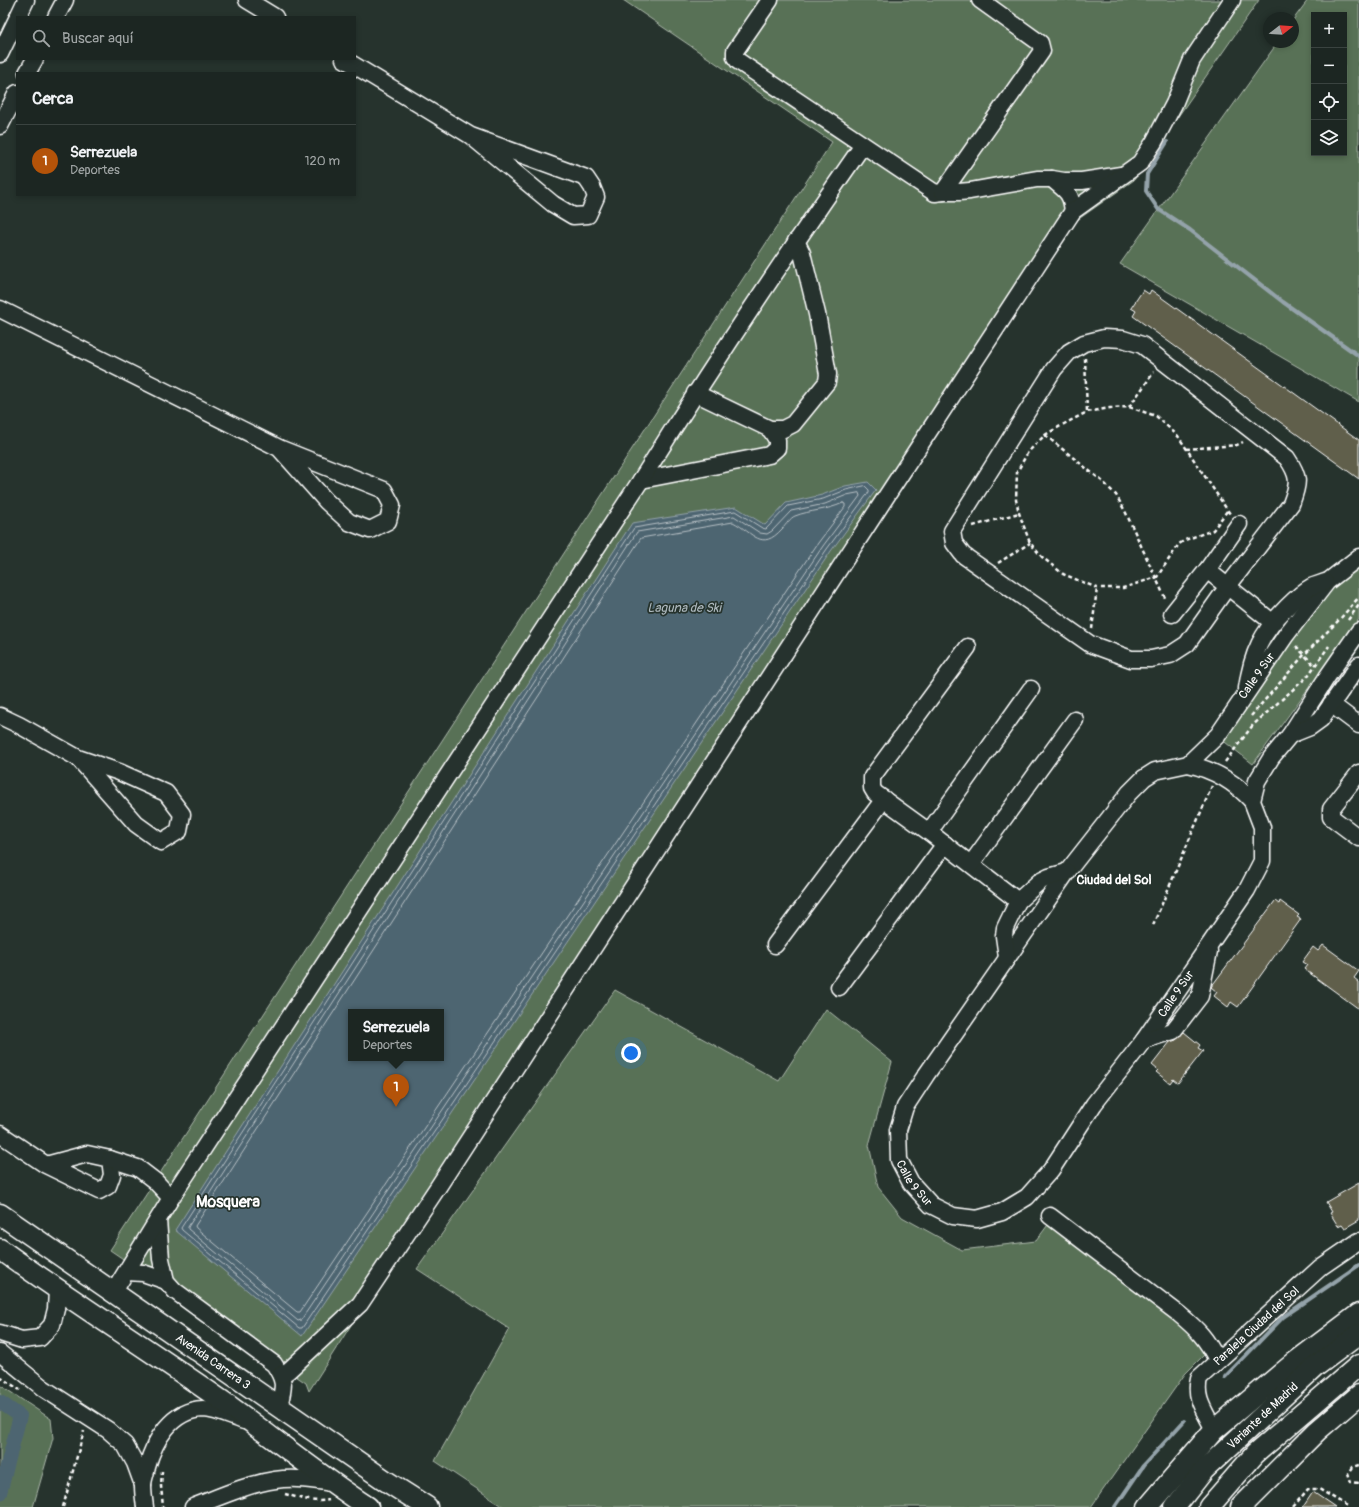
<!DOCTYPE html>
<html lang="es">
<head>
<meta charset="utf-8">
<style>
	:root { --surface:#1c2622; --page:#252e2a; --text:#f1f3f6; --muted:#a0a5a5; --line:#3a4340; --accent:#b45309 }
	body { margin:0; font-family:Pangolin,sans-serif; background:var(--page); color:var(--text) }
	.controls { position:absolute; right:12px; top:12px; display:grid; overflow:hidden; border-radius:0px; box-shadow:0 2px 6px #0003 }
	.controls button { width:36px; height:36px; display:grid; place-items:center; padding:0; border:0; border-bottom:1px solid var(--line); background:var(--surface); color:var(--text); font:20px sans-serif }
	.compass { position:absolute; left:1263px; top:12px; width:36px; height:36px; border-radius:50%; background:var(--surface); box-shadow:0 2px 6px #0003; rotate:73deg }
	.you { position:absolute; left:631px; top:1053px; width:14px; height:14px; margin:-10px; border:3px solid #fff; border-radius:50%; background:#1a73e8; box-shadow:0 0 0 6px #1a73e833 }
	.badge { display:grid; place-items:center; width:26px; height:26px; border-radius:50%; background:var(--accent); color:#fff; font-size:13px; font-weight:700 }
	.pin { position:absolute; translate:-50% -33px; filter:drop-shadow(0 1px 2px #0008) }
	.pin::after { content:''; position:absolute; top:21px; width:14px; height:12px; background:inherit; clip-path:polygon(0 0,100% 0,50% 100%) }
	.popup { position:absolute; left:348px; top:1009px; width:96px; height:52px; box-sizing:border-box; display:grid; place-content:center; border-radius:0px; background:var(--surface); filter:drop-shadow(0 1px 3px #0005); font-size:13px; white-space:nowrap; color:var(--muted) }
	.popup b { font-size:15px; color:var(--text) }
	.popup::after { content:''; position:absolute; left:50%; top:100%; margin-left:-8px; border:8px solid transparent; border-top-color:var(--surface) }
	.list { margin:0; padding:0; list-style:none }
	h2 { display:flex; justify-content:space-between; align-items:center; height:52px; margin:0; padding:0 16px; font-size:17px }
	h2 small { font-size:13px; font-weight:400; color:var(--muted) }
	.list li { display:grid; grid-template-columns:26px 1fr auto; gap:12px; align-items:center; box-sizing:border-box; height:72px; padding:0 16px; border-top:1px solid var(--line) }
	.list b { display:block; font-size:15px; white-space:nowrap }
	.list p { margin:0; font-size:13px; white-space:nowrap; color:var(--muted) }
	.list em { font-size:13px; font-style:normal; color:var(--muted) }
	.icon { flex:none; width:22px; height:22px; fill:none; stroke:currentColor; stroke-width:2; stroke-linecap:round; stroke-linejoin:round }
	.map { position:relative; flex:none; width:1359px; height:1507px; overflow:hidden }
	.search { position:absolute; background:var(--surface); box-shadow:0 2px 6px #0003; left:16px; top:16px; width:340px; height:44px; display:flex; align-items:center; gap:10px; box-sizing:border-box; padding:0 14px; border-radius:0px; color:var(--muted); font-size:15px }
	.panel { position:absolute; background:var(--surface); box-shadow:0 2px 6px #0003; left:16px; top:72px; width:340px; height:124px; border-radius:0px }
	.map>svg:first-child { display:block }
	.green { fill:#597157; stroke:#acb8ab; fill-rule:evenodd }
	.water { fill:#4d6571; stroke:#94a3aa; fill-rule:evenodd }
	.lines { fill:none; stroke-linecap:round; stroke-linejoin:round }
	.shore { stroke:#b8c1c6; stroke-width:1 }
	.stream { stroke:#94a3aa; stroke-width:4 }
	.canal { stroke:#4d6571; stroke-width:14 }
	.building { fill:#615f4b; stroke:#fff }
	.minor-casing { stroke:#fff; stroke-width:19 }
	.major-casing { stroke:#fff; stroke-width:23 }
	.path { stroke:#fff; stroke-width:2.5; stroke-dasharray:4 3; stroke-linecap:butt }
	.minor { stroke:#26332d; stroke-width:16 }
	.major { stroke:#26332d; stroke-width:20 }
	.labels { text-anchor:middle; dominant-baseline:central; stroke-width:3.5; stroke-linejoin:round; paint-order:stroke }
	.street-label { font-size:12px; fill:#fff; stroke:#26332d }
	.water-label { font-size:13px; font-style:italic; fill:#afbabf; stroke:#26332d }
	.neighbourhood-label { font-size:13px; font-weight:bold; fill:#fff; stroke:#26332d }
	.district-label { font-size:16px; font-weight:bold; fill:#fff; stroke:#26332d }
</style>
</head>
<body>
<div class="map">
<svg width="1359" height="1507" viewBox="0 0 1359 1507">
	<rect width="100%" height="100%" fill="#26332d"/>
	<filter id="ink" filterUnits="userSpaceOnUse"><feTurbulence type="fractalNoise" baseFrequency=".025" numOctaves="2"/><feDisplacementMap in="SourceGraphic" scale="8" xChannelSelector="R" yChannelSelector="G"/><feConvolveMatrix kernelMatrix="1 2 1 2 8 2 1 2 1" color-interpolation-filters="sRGB"/></filter>
	<g filter="url(#ink)">
		<g class="green">
			<path d="M623,0H1259L1134,180L1046,242L916,439L309,1391L306,1383L110,1250L832,142ZM351,1012H441V1058H351Z"/>
			<path d="M1308,0H1359V402L1120,264L1278,42H1293V20ZM1314,15H1344V153H1314Z"/>
			<polygon points="1359,561 1359,619 1253,764 1221,739 1344,571"/>
			<polygon points="615,990 779,1081 826,1009 892,1062 869,1145 878,1187 902,1217 962,1250 1036,1241 1053,1218 1211,1348 1185,1374 1091,1507 504,1507 435,1461 509,1329 417,1269"/>
			<polygon points="0,1385 51,1419 53,1438 33,1507 0,1507"/>
		</g>
		<path class="water" d="M868,482L876,490L831,551L302,1336L175,1230L632,523L736,507L765,525L786,503L822,495L845,486ZM351,1012H441V1058H351Z"/>
		<g class="lines">
			<g class="shore">
				<polygon points="865,486 869,490 869,492 827,549 302,1328 299,1328 182,1230 181,1228 634,528 735,511 762,528 766,529 788,506 823,499 846,490"/>
				<polygon points="859,493 860,496 823,546 301,1320 298,1321 188,1229 188,1227 637,532 734,516 760,533 767,534 772,531 791,511 825,504 847,495"/>
				<path d="M843,503L845,504V507L818,543L300,1312H297L196,1228L195,1226L641,538L733,522C754,533 761,552 782,529C786,525 790,518 795,516C810,510 826,511 843,503Z"/>
			</g>
			<g class="stream">
				<polyline points="1167,142 1147,174 1146,191 1158,209 1190,230 1283,302 1359,356"/>
				<polyline points="1225,1377 1283,1317 1359,1265"/>
				<polyline points="1115,1507 1143,1466 1184,1421"/>
			</g>
			<polyline class="canal" points="0,1402 20,1416 0,1493"/>
		</g>
		<g class="building">
			<polygon points="1143,290 1149,294 1151,290 1359,440 1359,479 1133,316 1136,311 1131,308"/>
			<polygon points="1275,901 1279,904 1280,901 1299,915 1297,917 1301,919 1238,1007 1231,1002 1228,1007 1214,996 1217,992 1211,987"/>
			<polygon points="1323,945 1359,971 1354,978 1359,982 1359,1009 1304,969 1307,965 1302,962 1313,947 1318,951"/>
			<polygon points="1184,1032 1200,1045 1198,1048 1203,1051 1178,1083 1173,1079 1170,1083 1156,1072 1158,1070 1152,1065 1170,1042 1176,1040"/>
			<polygon points="1359,1183 1359,1220 1345,1228 1342,1224 1338,1226 1330,1213 1332,1212 1326,1202"/>
			<polygon points="1313,1492 1335,1507 1303,1507"/>
		</g>
		<g class="lines">
			<g class="minor-casing">
				<g id="minor">
					<polyline points="247,0 275,17"/>
					<polyline points="770,0 735,51 735,57 738,61 935,193 943,192 1042,51 1040,43 980,0"/>
					<polyline points="18,17 26,0"/>
					<polyline points="56,17 65,0"/>
					<polyline points="0,54 17,19"/>
					<polyline points="344,59 471,136 553,204 573,216 588,215 596,197 592,187 586,178 471,136"/>
					<polyline points="27,73 35,59"/>
					<polyline points="0,126 17,93"/>
					<path d="M1052,179C1066,191 1071,192 1073,211"/>
					<polyline points="943,192 959,192 970,191 1037,179 1052,179 1064,181 1082,181 1121,175"/>
					<polyline points="0,309 279,448 384,490 392,505 388,521 370,530 349,522 326,501 279,448"/>
					<path d="M1104,338L1123,339L1142,345L1287,458C1300,477 1299,483 1291,504L1228,586L1187,644L1170,655L1151,659H1131L1090,644L963,555L954,543L952,531L1054,369L1069,352L1084,343Z"/>
					<polyline points="695,393 770,429 783,429 793,424 827,382 828,374 817,314 802,253 796,241"/>
					<polyline points="641,480 769,455 777,448 777,440 770,429"/>
					<path id="s1" d="M1359,557L1327,582L1286,635L1218,735L1188,764L1155,771L1144,778L1129,793L1067,872L926,1075L905,1107L898,1130L899,1160L911,1183L931,1205L953,1216L977,1219L1002,1212L1027,1197L1051,1170L1094,1104L1144,1040L1247,890L1262,861V827L1252,801L1257,781L1271,758L1290,735L1327,677L1359,631"/>
					<polyline points="1207,570 1272,622"/>
					<polyline points="1172,614 1207,570 1239,524"/>
					<polyline points="968,647 872,777 872,788 875,793 929,832 1018,901"/>
					<path d="M1247,688C1252,653 1262,632 1287,607C1294,600 1302,592 1311,587C1315,585 1321,584 1325,582"/>
					<polyline points="1331,704 1359,725"/>
					<polyline points="0,716 19,725 78,758 119,772 166,793 182,814 179,831 161,842 136,824 78,758"/>
					<polyline points="1290,735 1310,727 1321,719 1359,665"/>
					<path d="M1188,764C1214,770 1234,781 1252,801"/>
					<polyline points="1359,773 1331,809 1331,817 1359,838"/>
					<polyline points="929,832 1031,689"/>
					<polyline points="971,864 1075,720"/>
					<polyline points="775,945 884,799"/>
					<polyline points="1007,957 1004,936 1005,928 1018,901 1039,882 1049,877 1067,872"/>
					<polyline points="839,987 945,844"/>
					<polyline points="1144,1040 1173,1031 1200,996 1209,951"/>
					<polyline points="0,1134 46,1165 99,1191 108,1186 112,1175 110,1159 87,1154 46,1165"/>
					<polyline points="110,1159 138,1168 155,1181 171,1198"/>
					<path d="M1050,1216L1179,1314C1197,1329 1207,1339 1217,1360"/>
					<path d="M158,1220L161,1259L166,1281L175,1291L274,1364C286,1382 284,1386 279,1406"/>
					<polyline points="127,1272 143,1273 166,1281"/>
					<path d="M113,1293L171,1198L641,480C712,366 786,255 863,145"/>
					<polyline points="0,1333 22,1340 40,1338 52,1325 56,1309 57,1290"/>
					<polyline points="0,1353 43,1388 108,1430 125,1445 135,1463 143,1485"/>
					<polyline points="281,1375 288,1371 360,1304 438,1187 880,506 1073,211 1140,163 1154,142 1174,104 1192,60 1232,0"/>
					<path id="s2" d="M1214,1430C1205,1411 1194,1399 1199,1378L1321,1267L1359,1241"/>
					<path d="M145,1507C144,1500 143,1492 143,1485C143,1480 146,1473 147,1467C154,1441 171,1410 203,1409C216,1409 231,1417 244,1421"/>
					<path d="M193,1507C219,1497 248,1484 275,1480C294,1477 313,1480 331,1483"/>
				</g>
			</g>
			<g class="major-casing">
				<g id="major">
					<path id="s3" d="M0,1214L386,1481L427,1507"/>
					<path d="M0,1249C75,1303 153,1352 228,1405C275,1439 319,1475 368,1507"/>
					<polyline points="1148,1507 1214,1430 1294,1363 1359,1314"/>
					<path id="s4" d="M1175,1507L1204,1470L1315,1367L1359,1334"/>
					<polyline points="1209,1507 1255,1454 1359,1365"/>
					<polyline points="1241,1507 1317,1431 1359,1395"/>
				</g>
			</g>
			<g class="path">
				<polyline points="1085,358 1087,412"/>
				<polyline points="1129,407 1154,372"/>
				<polyline points="1045,435 1102,481 1116,495 1126,513 1166,600"/>
				<polyline points="1186,449 1237,445 1243,442"/>
				<polyline points="1227,511 1213,530 1185,540 1179,544 1157,577 1123,588 1097,588 1063,574 1042,557 1030,543 1019,513 1016,500 1017,472 1028,452 1045,435 1064,424 1087,412 1110,408 1129,407 1156,416 1178,436 1230,514"/>
				<polyline points="973,526 1019,513"/>
				<polyline points="998,563 1030,543"/>
				<polyline points="1348,620 1359,605"/>
				<polyline points="1092,629 1097,588"/>
				<polyline points="1296,646 1315,666"/>
				<polyline points="1251,716 1304,655 1340,619 1359,597"/>
				<polyline points="1225,762 1253,725 1307,677 1329,646"/>
				<polyline points="1153,925 1212,786"/>
				<polyline points="0,1377 20,1390"/>
				<polyline points="1359,1465 1352,1467 1348,1473 1351,1482 1359,1483"/>
				<polyline points="162,1471 161,1486 163,1507"/>
				<path d="M285,1494C299,1498 315,1503 329,1500"/>
				<polyline points="63,1507 84,1431"/>
				<polyline points="1293,1507 1308,1489 1319,1489 1349,1507"/>
			</g>
			<use href="#minor" class="minor"/>
			<use href="#major" class="major"/>
		</g>
	</g>
	<g class="labels">
		<g class="street-label">
			<text transform="translate(1257 676) rotate(-55)">Calle 9 Sur</text>
			<text stroke="none"><textPath href="#s1" startOffset="1190">Calle 9 Sur</textPath></text>
			<text stroke="none"><textPath href="#s1" startOffset="806">Calle 9 Sur</textPath></text>
			<text stroke="none"><textPath href="#s2" startOffset="133">Paralela Ciudad del Sol</textPath></text>
			<text stroke="none"><textPath href="#s3" startOffset="259">Avenida Carrera 3</textPath></text>
			<text stroke="none"><textPath href="#s4" startOffset="127">Variante de Madrid</textPath></text>
		</g>
		<g class="water-label">
			<text x="684" y="608">Laguna de Ski</text>
		</g>
		<g class="neighbourhood-label">
			<text x="1114" y="880">Ciudad del Sol</text>
		</g>
		<g class="district-label">
			<text x="228" y="1202">Mosquera</text>
		</g>
	</g>
</svg>
<div class="controls">
<button>+</button>
<button>−</button>
<button><svg class="icon" aria-label="locate" viewBox="0 0 24 24"><circle cx="12" cy="12" r="6"/><path d="M12 2v4M12 18v4M2 12h4M18 12h4"/></svg></button>
<button><svg class="icon" aria-label="layers" viewBox="0 0 24 24"><path d="M12 4l9 5-9 5-9-5zM3 14l9 5 9-5"/></svg></button>
</div>
<svg class="compass" viewBox="-18 -18 36 36"><path d="M0-13l5 13h-10z" fill="#e53935"/><path d="M0 13l5-13h-10z" fill="#a0a5a5"/></svg>
<div class="you"></div>
<div class="pin badge" style="left:396px;top:1107px">1</div>
<div class="popup"><b>Serrezuela</b>Deportes</div>
<div class="search"><svg class="icon" aria-label="search" viewBox="0 0 24 24"><circle cx="10" cy="10" r="6"/><path d="M15 15l6 6"/></svg>Buscar aquí</div>
<section class="panel">
<h2>Cerca<small></small></h2>
<ul class="list">
<li><span class="badge">1</span><div><b>Serrezuela</b><p>Deportes</p></div><em>120 m</em></li>
</ul>
</section>
</div>
</body>
</html>
